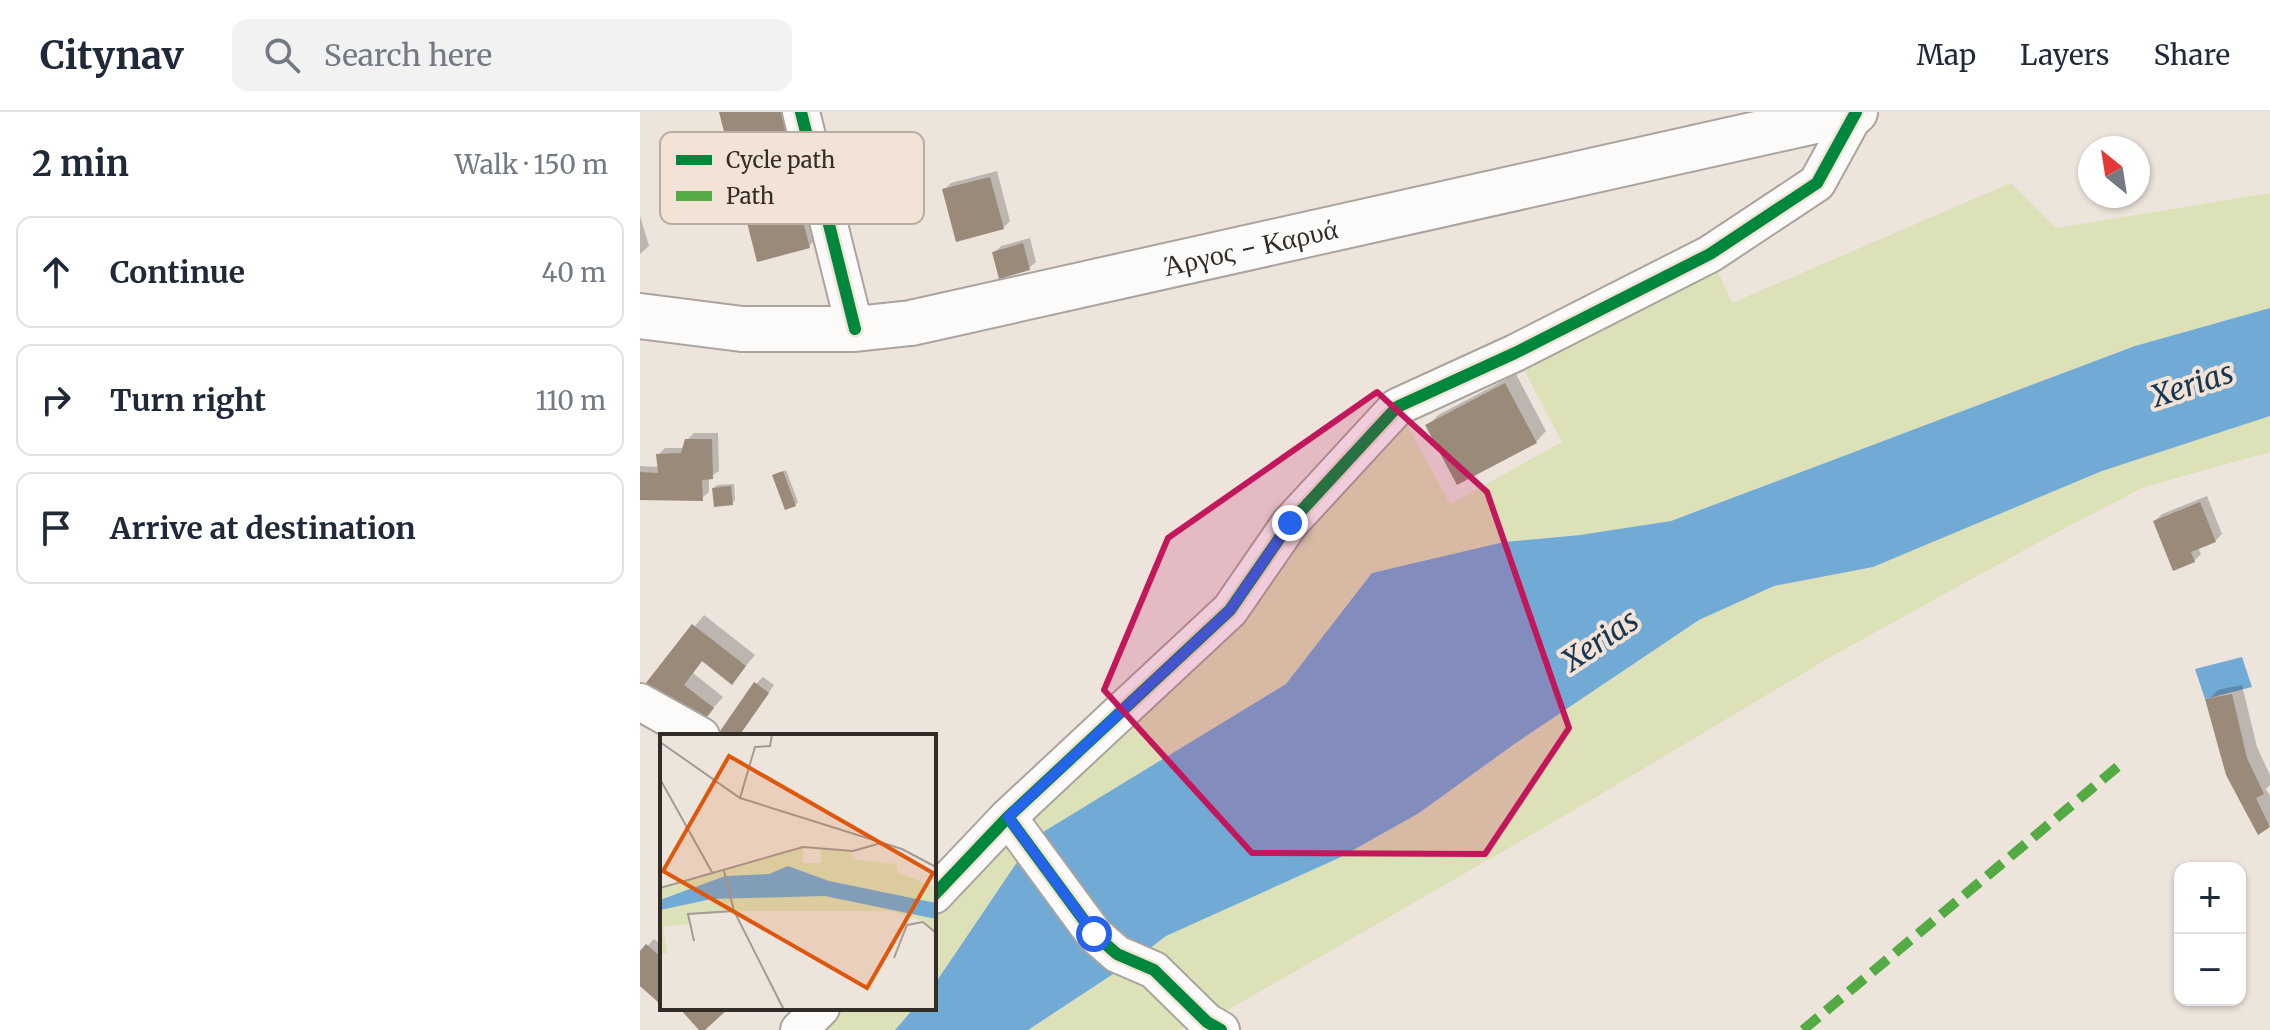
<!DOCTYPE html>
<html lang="en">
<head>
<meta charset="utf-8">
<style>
	:root { --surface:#fff; --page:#f2f2f3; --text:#1f2937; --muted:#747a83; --line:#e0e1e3 }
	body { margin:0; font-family:Merriweather,serif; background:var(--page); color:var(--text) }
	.controls { position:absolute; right:24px; bottom:24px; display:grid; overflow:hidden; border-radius:16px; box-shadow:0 2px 6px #0004 }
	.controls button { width:72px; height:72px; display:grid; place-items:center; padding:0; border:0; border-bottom:2px solid var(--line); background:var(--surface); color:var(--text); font:40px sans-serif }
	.compass { position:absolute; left:1438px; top:24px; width:72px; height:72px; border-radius:50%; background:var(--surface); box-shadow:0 2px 6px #0004; rotate:330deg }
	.stop { position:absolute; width:24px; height:24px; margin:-18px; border:6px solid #2563eb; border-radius:50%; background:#fff }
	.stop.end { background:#2563eb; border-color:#fff; box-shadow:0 2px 8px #0008 }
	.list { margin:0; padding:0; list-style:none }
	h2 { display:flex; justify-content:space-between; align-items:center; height:104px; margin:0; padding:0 32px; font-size:34px }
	h2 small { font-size:26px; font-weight:400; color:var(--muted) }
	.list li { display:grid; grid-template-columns:52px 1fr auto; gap:24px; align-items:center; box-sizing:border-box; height:112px; margin:0 16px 16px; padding:0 16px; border:2px solid var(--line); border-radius:16px }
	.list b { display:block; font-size:30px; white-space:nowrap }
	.list em { font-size:26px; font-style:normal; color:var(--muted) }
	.icon { flex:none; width:44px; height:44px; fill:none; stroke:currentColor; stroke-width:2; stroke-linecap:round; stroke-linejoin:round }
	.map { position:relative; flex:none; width:1630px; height:918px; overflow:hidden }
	header { display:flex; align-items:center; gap:48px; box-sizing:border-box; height:112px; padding:0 40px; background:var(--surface); border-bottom:2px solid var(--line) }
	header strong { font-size:38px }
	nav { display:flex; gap:44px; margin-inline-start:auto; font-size:28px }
	.search { width:560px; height:72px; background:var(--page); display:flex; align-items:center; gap:20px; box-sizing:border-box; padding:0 28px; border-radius:16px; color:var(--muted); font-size:30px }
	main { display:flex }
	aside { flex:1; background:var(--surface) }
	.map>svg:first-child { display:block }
	.green { fill:#dce1b7 }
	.water { fill:#72aad6 }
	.shadow { fill:#0003 }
	.building { fill:#998a7a }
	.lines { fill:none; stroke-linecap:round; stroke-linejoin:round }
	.minor-casing { stroke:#aba49e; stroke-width:40 }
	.major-casing { stroke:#aba49e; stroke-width:48 }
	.minor { stroke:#fcfbfa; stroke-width:36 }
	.major { stroke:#fcfbfa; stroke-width:44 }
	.quiet { stroke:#54ab44; stroke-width:10; stroke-dasharray:20 10; stroke-linecap:butt }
	.cycleway-casing { stroke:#f3e3d6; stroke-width:17 }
	.cycleway { stroke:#00873e; stroke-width:12 }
	.route { stroke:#2563eb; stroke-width:10 }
	.marked { fill:#c2185b; fill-opacity:0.2; stroke:#c2185b; stroke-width:6; stroke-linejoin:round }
	.labels { text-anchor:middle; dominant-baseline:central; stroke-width:8; stroke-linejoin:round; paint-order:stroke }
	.street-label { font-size:28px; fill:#332d28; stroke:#f3e3d6 }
	.water-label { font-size:30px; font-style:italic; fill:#153753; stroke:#f3e3d6 }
	.inset-road { fill:none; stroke:#a39b94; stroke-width:2 }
	.view { fill:#df570d; fill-opacity:0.15; stroke:#df570d; stroke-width:4 }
	.inset-edge { fill:none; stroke:#332d28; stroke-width:4 }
	.key { fill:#f3e3d6; stroke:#b9aca2; stroke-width:2 }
	.key-label { font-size:22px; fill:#332d28 }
</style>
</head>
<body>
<header>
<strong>Citynav</strong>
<div class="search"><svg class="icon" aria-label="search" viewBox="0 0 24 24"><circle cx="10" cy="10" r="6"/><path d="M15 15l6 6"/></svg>Search here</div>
<nav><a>Map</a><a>Layers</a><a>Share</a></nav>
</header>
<main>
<aside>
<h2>2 min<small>Walk · 150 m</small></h2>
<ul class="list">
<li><svg class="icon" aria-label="ahead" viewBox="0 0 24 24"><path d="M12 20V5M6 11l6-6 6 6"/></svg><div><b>Continue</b></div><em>40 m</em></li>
<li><svg class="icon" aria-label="right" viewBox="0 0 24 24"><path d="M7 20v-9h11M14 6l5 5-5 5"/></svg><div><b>Turn right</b></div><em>110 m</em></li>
<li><svg class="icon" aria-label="arrive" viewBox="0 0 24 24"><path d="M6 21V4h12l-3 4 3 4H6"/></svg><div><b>Arrive at destination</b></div></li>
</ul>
</aside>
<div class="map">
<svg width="1630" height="918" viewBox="0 0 1630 918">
	<rect width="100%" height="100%" fill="#ede4dc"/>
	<g class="green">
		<polygon points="1371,71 1416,116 1630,81 1630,196 1495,234 1031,409 940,423 864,430 733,461 646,572 403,720 388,734 294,873 294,783 590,498 757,295 810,392 922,330 875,241 1070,142 1092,191"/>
		<polygon points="1630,304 1630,340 1504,375 1410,424 1192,544 931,700 567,910 537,918 388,918 493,849 525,824 699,746 779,701 873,633 1059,508 1134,474 1233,455 1462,358"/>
		<polygon points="181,896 274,896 255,918 159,918"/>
	</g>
	<g class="water">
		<polygon points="1630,196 1630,304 1462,359 1233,455 1134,474 1059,508 873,633 779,701 699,746 526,824 493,849 388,918 255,918 274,896 294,896 294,873 388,734 403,720 646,572 732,461 864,430 940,423 1031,409 1495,234"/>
		<polygon points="1602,545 1612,575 1565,587 1555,557"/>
	</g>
	<g class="shadow">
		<polygon points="81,0 174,88 183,120 169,134"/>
		<polygon points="357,59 370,109 363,116 304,78 311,71"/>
		<polygon points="0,104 9,134 0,142"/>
		<polygon points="390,126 396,150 389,156 354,141 361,134"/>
		<polygon points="876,262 906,319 896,330 788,314 798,303"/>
		<polygon points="54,321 78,321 79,359 69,366 69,380 62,386 0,386 0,354 20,355 18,343 25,336 45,336 47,328"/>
		<polygon points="146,358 158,390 155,393 135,364"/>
		<polygon points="94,372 95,388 92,391 74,376 77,373"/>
		<polygon points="1567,384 1582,422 1575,429 1558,435 1561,442 1554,449 1515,409 1522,402"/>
		<polygon points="64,503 115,543 92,570 63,548 53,561 83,585 56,616 5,576"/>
		<polygon points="123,565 134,573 99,623 85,624 116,572"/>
		<polygon points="1602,573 1617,635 1630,663 1630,673 1626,677 1630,684 1630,712 1618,720 1568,588 1578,578"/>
		<polygon points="14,827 22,833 22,885 0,872 0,842"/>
	</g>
	<g class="building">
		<polygon points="79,0 153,0 175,90 159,94 170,136 117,150"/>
		<polygon points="350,65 364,117 316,130 302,77"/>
		<polygon points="383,131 390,158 359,167 352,140"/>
		<polygon points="865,271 897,331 817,373 785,313"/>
		<polygon points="45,327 72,327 73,367 62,368 63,389 0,388 0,360 18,361 16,342 41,341"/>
		<polygon points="143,359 156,394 145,398 132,363"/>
		<polygon points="91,374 93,393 74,395 72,376"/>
		<polygon points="1560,390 1576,430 1551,440 1555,450 1533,459 1513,409"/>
		<polygon points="52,512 106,554 92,573 62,549 44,573 74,596 56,619 2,576"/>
		<polygon points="114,570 129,581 99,624 82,624 78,622"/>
		<polygon points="1592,582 1607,646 1624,682 1616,686 1630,715 1618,723 1586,663 1565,587"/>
		<polygon points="6,832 22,846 22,888 19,891 0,874 0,839"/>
		<polygon points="39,896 89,896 65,918 59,918"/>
	</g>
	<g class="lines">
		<g class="minor-casing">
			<g id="minor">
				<polyline points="161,0 215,217"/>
				<polyline points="0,590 61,624"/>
				<polyline points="368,705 454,822 477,842 514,858 567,910 581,918"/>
				<polyline points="294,783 368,705 590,498 650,411 757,295 875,241 1070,142 1177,71 1216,0"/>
				<polyline points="159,918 181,896"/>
			</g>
		</g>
		<g class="major-casing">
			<g id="major">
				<path id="s1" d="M0,204L102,217H215L271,211L1215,0"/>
			</g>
		</g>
		<use href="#minor" class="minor"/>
		<use href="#major" class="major"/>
		<polyline class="quiet" points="1163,918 1481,652"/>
		<g class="cycleway-casing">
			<g id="cycleway">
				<polyline points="161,0 215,217"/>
				<polyline points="368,705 454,822 477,842 514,858 567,910 581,918"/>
				<polyline points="294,783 368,705 590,498 650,411 757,295 875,241 1070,142 1177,71 1216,0"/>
			</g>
		</g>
		<use href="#cycleway" class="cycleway"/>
	</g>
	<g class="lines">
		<polyline class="route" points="454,822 368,705 590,498 650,411"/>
	</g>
	<path class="marked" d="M737,280L847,380L929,616L845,742L612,741L464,578L528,426Z"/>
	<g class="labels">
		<g class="street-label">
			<text stroke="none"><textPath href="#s1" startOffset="620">Άργος - Καρυά</textPath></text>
		</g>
		<g class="water-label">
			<text transform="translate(1552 272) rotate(-18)">Xerias</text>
			<text transform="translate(960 528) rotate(-34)">Xerias</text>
		</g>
	</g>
	<g transform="translate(20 622)">
		<rect width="276" height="276" fill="#ede4dc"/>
		<path d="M143,113V129H161V115L193,117L192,125L236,130L238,139L276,153V169L169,147L128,132L109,140L65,142L0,166V154ZM165,162L268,181L276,185V199L258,185L230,177H74L29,180V190L3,193L7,219L0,220V176L10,172L75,163Z" fill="#dce1b7"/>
		<path d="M128,132L169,147L276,169V185L165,162L52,165L0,176V166L65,142L109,140Z" fill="#72aad6"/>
		<path class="inset-road" d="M0,8L80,64L242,115L276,133M0,45L53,140M80,64L95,13L110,12L112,0M64,137L74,177L124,276M0,154L143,113L193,117L221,109M34,207L28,180L74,177M234,224L247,191L263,188L276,199"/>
		<path class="view" d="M69,22L273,139L207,254L3,137Z"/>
		<rect width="276" height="276" class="inset-edge"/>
	</g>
	<rect x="20" y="20" width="264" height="92" rx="12" class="key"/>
	<rect x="36" y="43" width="36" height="10" fill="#00873e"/>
	<rect x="36" y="79" width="36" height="10" fill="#54ab44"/>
	<g class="key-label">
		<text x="86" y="56">Cycle path</text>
		<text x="86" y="92">Path</text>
	</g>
</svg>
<div class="controls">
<button>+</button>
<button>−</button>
</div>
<svg class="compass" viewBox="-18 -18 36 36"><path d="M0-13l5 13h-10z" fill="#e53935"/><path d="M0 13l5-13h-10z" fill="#747a83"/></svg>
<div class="stop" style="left:454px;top:822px"></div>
<div class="stop end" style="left:650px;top:411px"></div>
</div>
</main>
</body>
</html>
